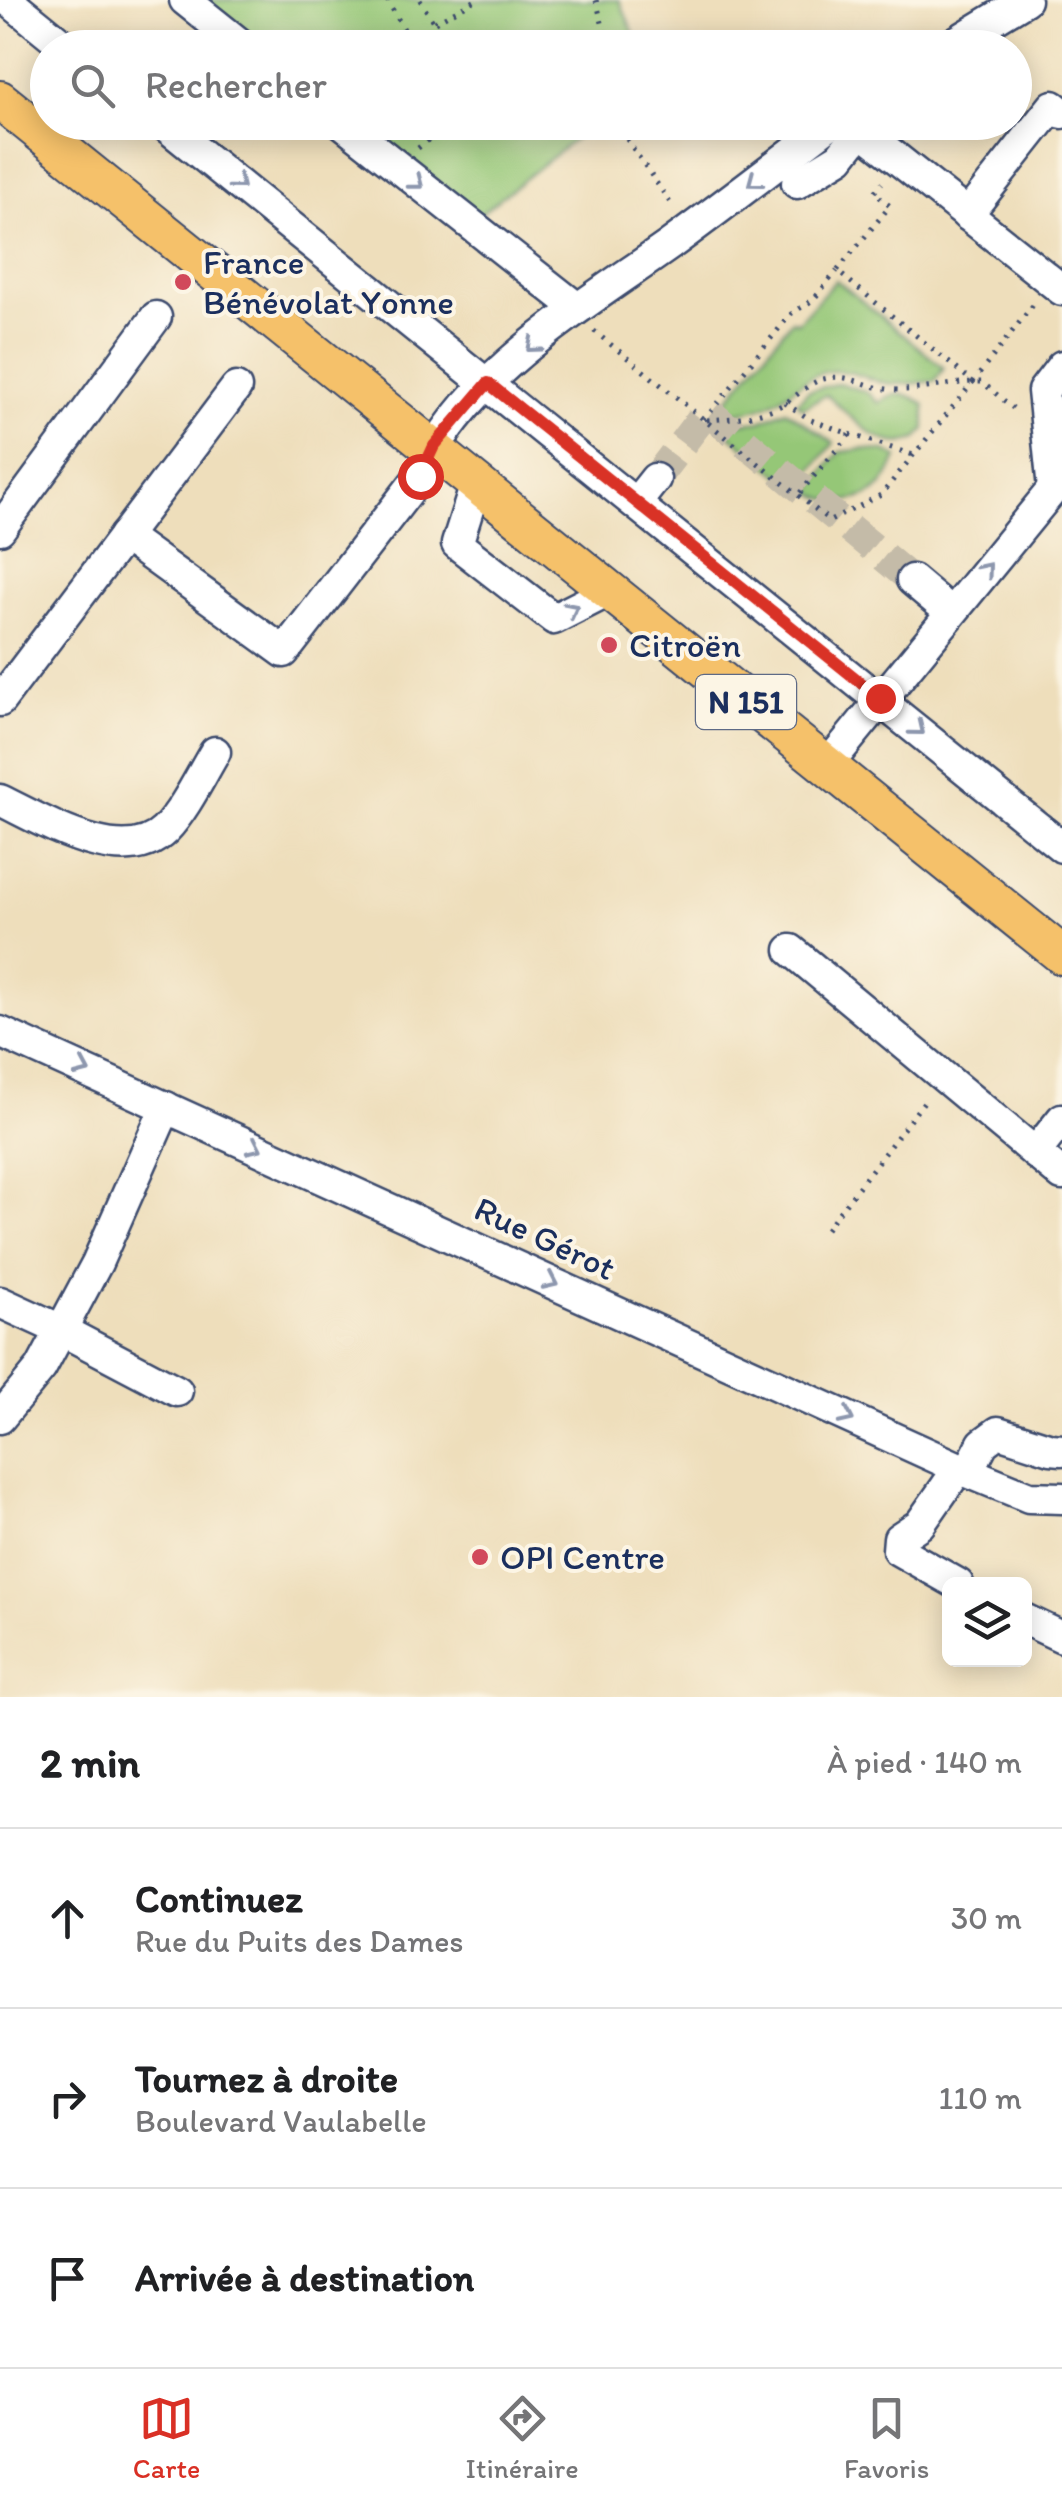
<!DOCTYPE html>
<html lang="fr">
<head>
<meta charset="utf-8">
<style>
	:root { --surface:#fff; --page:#f6f6f6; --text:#202124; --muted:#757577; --line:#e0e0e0; --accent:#d93025 }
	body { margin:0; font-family:Itim,sans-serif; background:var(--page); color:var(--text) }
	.controls { position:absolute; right:30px; bottom:30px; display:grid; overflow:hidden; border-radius:15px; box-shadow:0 5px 25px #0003 }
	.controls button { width:90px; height:90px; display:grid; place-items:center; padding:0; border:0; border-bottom:2px solid var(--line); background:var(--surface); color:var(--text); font:50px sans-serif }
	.stop { position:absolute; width:30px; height:30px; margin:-22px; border:8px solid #d93025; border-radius:50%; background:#fff }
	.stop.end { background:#d93025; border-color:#fff; box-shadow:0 2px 10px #0008 }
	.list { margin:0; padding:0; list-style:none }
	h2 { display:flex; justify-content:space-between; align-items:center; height:130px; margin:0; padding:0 40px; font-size:42px }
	h2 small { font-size:32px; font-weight:400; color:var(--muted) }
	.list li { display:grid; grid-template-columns:65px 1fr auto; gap:30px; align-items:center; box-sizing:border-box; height:180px; padding:0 40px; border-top:2px solid var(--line) }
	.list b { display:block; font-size:38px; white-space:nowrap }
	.list p { margin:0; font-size:32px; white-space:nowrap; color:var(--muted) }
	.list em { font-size:32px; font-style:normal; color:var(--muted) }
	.icon { flex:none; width:55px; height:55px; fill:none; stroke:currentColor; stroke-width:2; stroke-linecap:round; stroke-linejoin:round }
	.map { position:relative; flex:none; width:1062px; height:1697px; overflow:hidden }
	.search { position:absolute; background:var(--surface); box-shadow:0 5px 25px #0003; left:30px; right:30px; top:30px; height:110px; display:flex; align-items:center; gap:25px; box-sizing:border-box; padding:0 35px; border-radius:55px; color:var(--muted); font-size:38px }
	.sheet { height:670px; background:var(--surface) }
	nav { display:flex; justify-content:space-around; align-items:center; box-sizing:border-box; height:140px; border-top:2px solid var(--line); background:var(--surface); font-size:28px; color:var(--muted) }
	nav a { display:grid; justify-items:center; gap:5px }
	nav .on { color:var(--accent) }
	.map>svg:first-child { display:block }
	.green { fill:#95c777; stroke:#587b6a; stroke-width:2.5 }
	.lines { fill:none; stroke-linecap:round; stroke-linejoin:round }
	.minor-tunnel { stroke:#c4bba8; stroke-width:30; stroke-dasharray:30 15; stroke-linecap:butt }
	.minor-casing { stroke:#3b496c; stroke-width:35 }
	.major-casing { stroke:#3b496c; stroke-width:42 }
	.path { stroke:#3b496c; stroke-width:5; stroke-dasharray:2.5 8; stroke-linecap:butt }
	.minor { stroke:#fff; stroke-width:30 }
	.major { stroke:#f5c16b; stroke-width:38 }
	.oneway { stroke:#8d97ae }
	.route { stroke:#d93025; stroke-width:12 }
	.poi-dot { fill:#d1495b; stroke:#fcf5e5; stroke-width:4 }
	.labels { text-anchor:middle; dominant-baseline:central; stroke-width:8; stroke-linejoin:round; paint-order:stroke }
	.shield { fill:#fcf5e5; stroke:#5e6a86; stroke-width:2.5 }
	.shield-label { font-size:32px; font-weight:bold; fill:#1b2f5e }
	.poi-label { font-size:35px; fill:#1b2f5e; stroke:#fcf5e5; text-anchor:start }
	.street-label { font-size:35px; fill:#1b2f5e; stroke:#fcf5e5 }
</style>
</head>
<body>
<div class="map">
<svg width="1062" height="1697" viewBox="0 0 1062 1697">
	<rect width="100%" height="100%" fill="#fcf5e5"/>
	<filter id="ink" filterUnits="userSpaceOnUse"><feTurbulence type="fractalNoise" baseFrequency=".01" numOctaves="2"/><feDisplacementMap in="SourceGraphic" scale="20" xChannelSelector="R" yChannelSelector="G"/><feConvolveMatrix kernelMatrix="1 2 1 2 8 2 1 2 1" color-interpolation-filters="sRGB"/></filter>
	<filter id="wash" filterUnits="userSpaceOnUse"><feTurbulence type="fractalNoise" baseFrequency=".0048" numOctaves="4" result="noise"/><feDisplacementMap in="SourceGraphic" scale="40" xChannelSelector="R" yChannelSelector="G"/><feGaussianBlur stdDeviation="2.25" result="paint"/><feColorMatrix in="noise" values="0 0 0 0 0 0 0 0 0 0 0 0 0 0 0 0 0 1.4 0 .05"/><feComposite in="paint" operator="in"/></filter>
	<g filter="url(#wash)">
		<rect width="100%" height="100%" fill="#eedebb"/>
		<g class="green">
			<polygon points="197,0 619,0 640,47 258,47"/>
			<polygon points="354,123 595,123 475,218"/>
			<path d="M836,280L944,368L935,381C916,383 899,386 880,382C862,377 845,368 826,372C803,376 791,394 771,403C754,412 736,413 717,413L792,320L798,322Z"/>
			<path d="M839,383L867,392L879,403C895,389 909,393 925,405V429L917,439C880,455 853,416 826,395L802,408L797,402L808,391Z"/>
			<polygon points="786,410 834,443 796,489 725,431 732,424 760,421"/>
			<path d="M865,449L885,451L898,457C893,466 889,478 881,486C864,503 831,506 812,492L815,481L840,452Z"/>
		</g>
	</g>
	<g filter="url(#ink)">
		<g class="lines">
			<polyline class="minor-tunnel" points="655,479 707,411 912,580"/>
			<g class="minor-casing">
				<g id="minor">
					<polyline points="8,0 67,48"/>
					<polyline points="185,0 245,48"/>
					<polyline points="946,48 1025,0"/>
					<polyline points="161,122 1062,847"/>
					<polyline points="341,122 577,308"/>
					<polyline points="851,122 1062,290"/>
					<polyline points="797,183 840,157 854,139 846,122"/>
					<polyline points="967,215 1053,106 1062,113"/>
					<polyline points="477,481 457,544 554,619 611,590"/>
					<polyline points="1053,489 1043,391 1062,366"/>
					<polyline points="636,503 655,479"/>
					<polyline points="0,529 156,317"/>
					<path d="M124,536L284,652L420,476C464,376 582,307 668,246C723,206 777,164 832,122"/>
					<polyline points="912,580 950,612"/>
					<polyline points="0,701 236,388"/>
					<polyline points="826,767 1053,489"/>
					<path d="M0,800C42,820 124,871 165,830C185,809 200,777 215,752"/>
					<polyline points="791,950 1062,1175"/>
					<polyline points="0,1032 968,1472 1029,1497 1062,1498"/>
					<polyline points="1035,1153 1062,1119"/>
					<polyline points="0,1302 61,1330 177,1391"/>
					<polyline points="0,1418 41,1368 97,1263 166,1107"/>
					<polyline points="968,1472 983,1443 998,1432 1051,1449 1062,1450"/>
					<polyline points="958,1584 898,1550 899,1538 920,1524 959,1468"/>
					<polyline points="1024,1619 1062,1637"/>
				</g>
			</g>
			<g class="major-casing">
				<polyline id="major" points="0,100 1062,955"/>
			</g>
			<g class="path">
				<polyline points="387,0 415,48"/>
				<polyline points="420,0 449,48"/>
				<polyline points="596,0 605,34 602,48"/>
				<polyline points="435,22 476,0"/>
				<polyline points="351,48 362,44 376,48"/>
				<polyline points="615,122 673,207"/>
				<polyline points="418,148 427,141 437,122"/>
				<polyline points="594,331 830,521 881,495 973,382 837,271 890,206 874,192 882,183"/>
				<polyline points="973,382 1033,305"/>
				<polyline points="785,403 811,420 850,434 798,495"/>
				<polyline points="704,420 791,314 813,300 837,271"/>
				<path d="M707,420C734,418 757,417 782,405C798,396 809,381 828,378C847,374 863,385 881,388C916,395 948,381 982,382L1013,408"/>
				<polyline points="850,434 913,455"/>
				<polyline points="826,1229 926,1099"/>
			</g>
			<use href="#minor" class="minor"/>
			<use href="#major" class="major"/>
		</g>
		<defs><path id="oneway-chevron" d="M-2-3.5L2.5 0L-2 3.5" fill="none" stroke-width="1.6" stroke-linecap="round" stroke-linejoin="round" transform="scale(2.5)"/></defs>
		<g class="oneway">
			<use href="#oneway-chevron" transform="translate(754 181) rotate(143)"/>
			<use href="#oneway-chevron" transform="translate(238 183) rotate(39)"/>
			<use href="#oneway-chevron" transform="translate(417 183) rotate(38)"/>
			<use href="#oneway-chevron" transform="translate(533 346) rotate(140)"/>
			<use href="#oneway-chevron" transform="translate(986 569) rotate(-50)"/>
			<use href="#oneway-chevron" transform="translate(572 609) rotate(-27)"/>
			<use href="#oneway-chevron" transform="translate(918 729) rotate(39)"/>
			<use href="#oneway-chevron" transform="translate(83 1069) rotate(24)"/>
			<use href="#oneway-chevron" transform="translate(255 1147) rotate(25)"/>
			<use href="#oneway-chevron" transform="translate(551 1282) rotate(25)"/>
			<use href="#oneway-chevron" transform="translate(847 1417) rotate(25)"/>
		</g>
	</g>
	<g class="lines" filter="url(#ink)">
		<polyline class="route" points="420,476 434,446 488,383 880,698"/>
	</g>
	<g class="poi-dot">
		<circle cx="183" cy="282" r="10"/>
		<circle cx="609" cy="645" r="10"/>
		<circle cx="480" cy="1557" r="10"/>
	</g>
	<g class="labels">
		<rect class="shield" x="696" y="675" width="100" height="54" rx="8"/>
		<g class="shield-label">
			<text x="746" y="702">N 151</text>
		</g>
		<g class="poi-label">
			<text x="203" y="262">France<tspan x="203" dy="40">Bénévolat Yonne</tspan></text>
			<text x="629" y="645">Citroën</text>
			<text x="500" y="1557">OPI Centre</text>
		</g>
		<g class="street-label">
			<text transform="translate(545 1238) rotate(25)">Rue Gérot</text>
		</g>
	</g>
</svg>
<div class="controls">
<button><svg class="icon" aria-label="layers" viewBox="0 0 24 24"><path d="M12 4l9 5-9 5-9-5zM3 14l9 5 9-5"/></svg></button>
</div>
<div class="stop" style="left:420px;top:476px"></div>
<div class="stop end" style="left:880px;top:698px"></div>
<div class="search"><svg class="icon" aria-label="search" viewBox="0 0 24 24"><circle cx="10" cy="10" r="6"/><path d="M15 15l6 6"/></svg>Rechercher</div>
</div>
<section class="sheet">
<h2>2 min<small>À pied · 140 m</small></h2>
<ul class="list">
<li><svg class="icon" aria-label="ahead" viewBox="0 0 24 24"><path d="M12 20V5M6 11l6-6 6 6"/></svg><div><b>Continuez</b><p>Rue du Puits des Dames</p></div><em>30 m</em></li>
<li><svg class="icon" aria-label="right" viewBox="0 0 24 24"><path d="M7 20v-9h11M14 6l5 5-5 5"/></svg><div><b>Tournez à droite</b><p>Boulevard Vaulabelle</p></div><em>110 m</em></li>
<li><svg class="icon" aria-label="arrive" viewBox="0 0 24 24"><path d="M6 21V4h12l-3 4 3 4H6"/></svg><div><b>Arrivée à destination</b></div></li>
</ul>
</section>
<nav>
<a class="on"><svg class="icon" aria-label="map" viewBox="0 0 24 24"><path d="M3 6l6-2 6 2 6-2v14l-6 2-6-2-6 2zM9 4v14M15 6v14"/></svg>Carte</a>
<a><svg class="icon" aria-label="directions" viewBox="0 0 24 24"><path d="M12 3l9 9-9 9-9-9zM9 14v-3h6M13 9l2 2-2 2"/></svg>Itinéraire</a>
<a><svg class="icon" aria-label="saved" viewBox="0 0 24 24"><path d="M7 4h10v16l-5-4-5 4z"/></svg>Favoris</a>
</nav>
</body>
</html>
